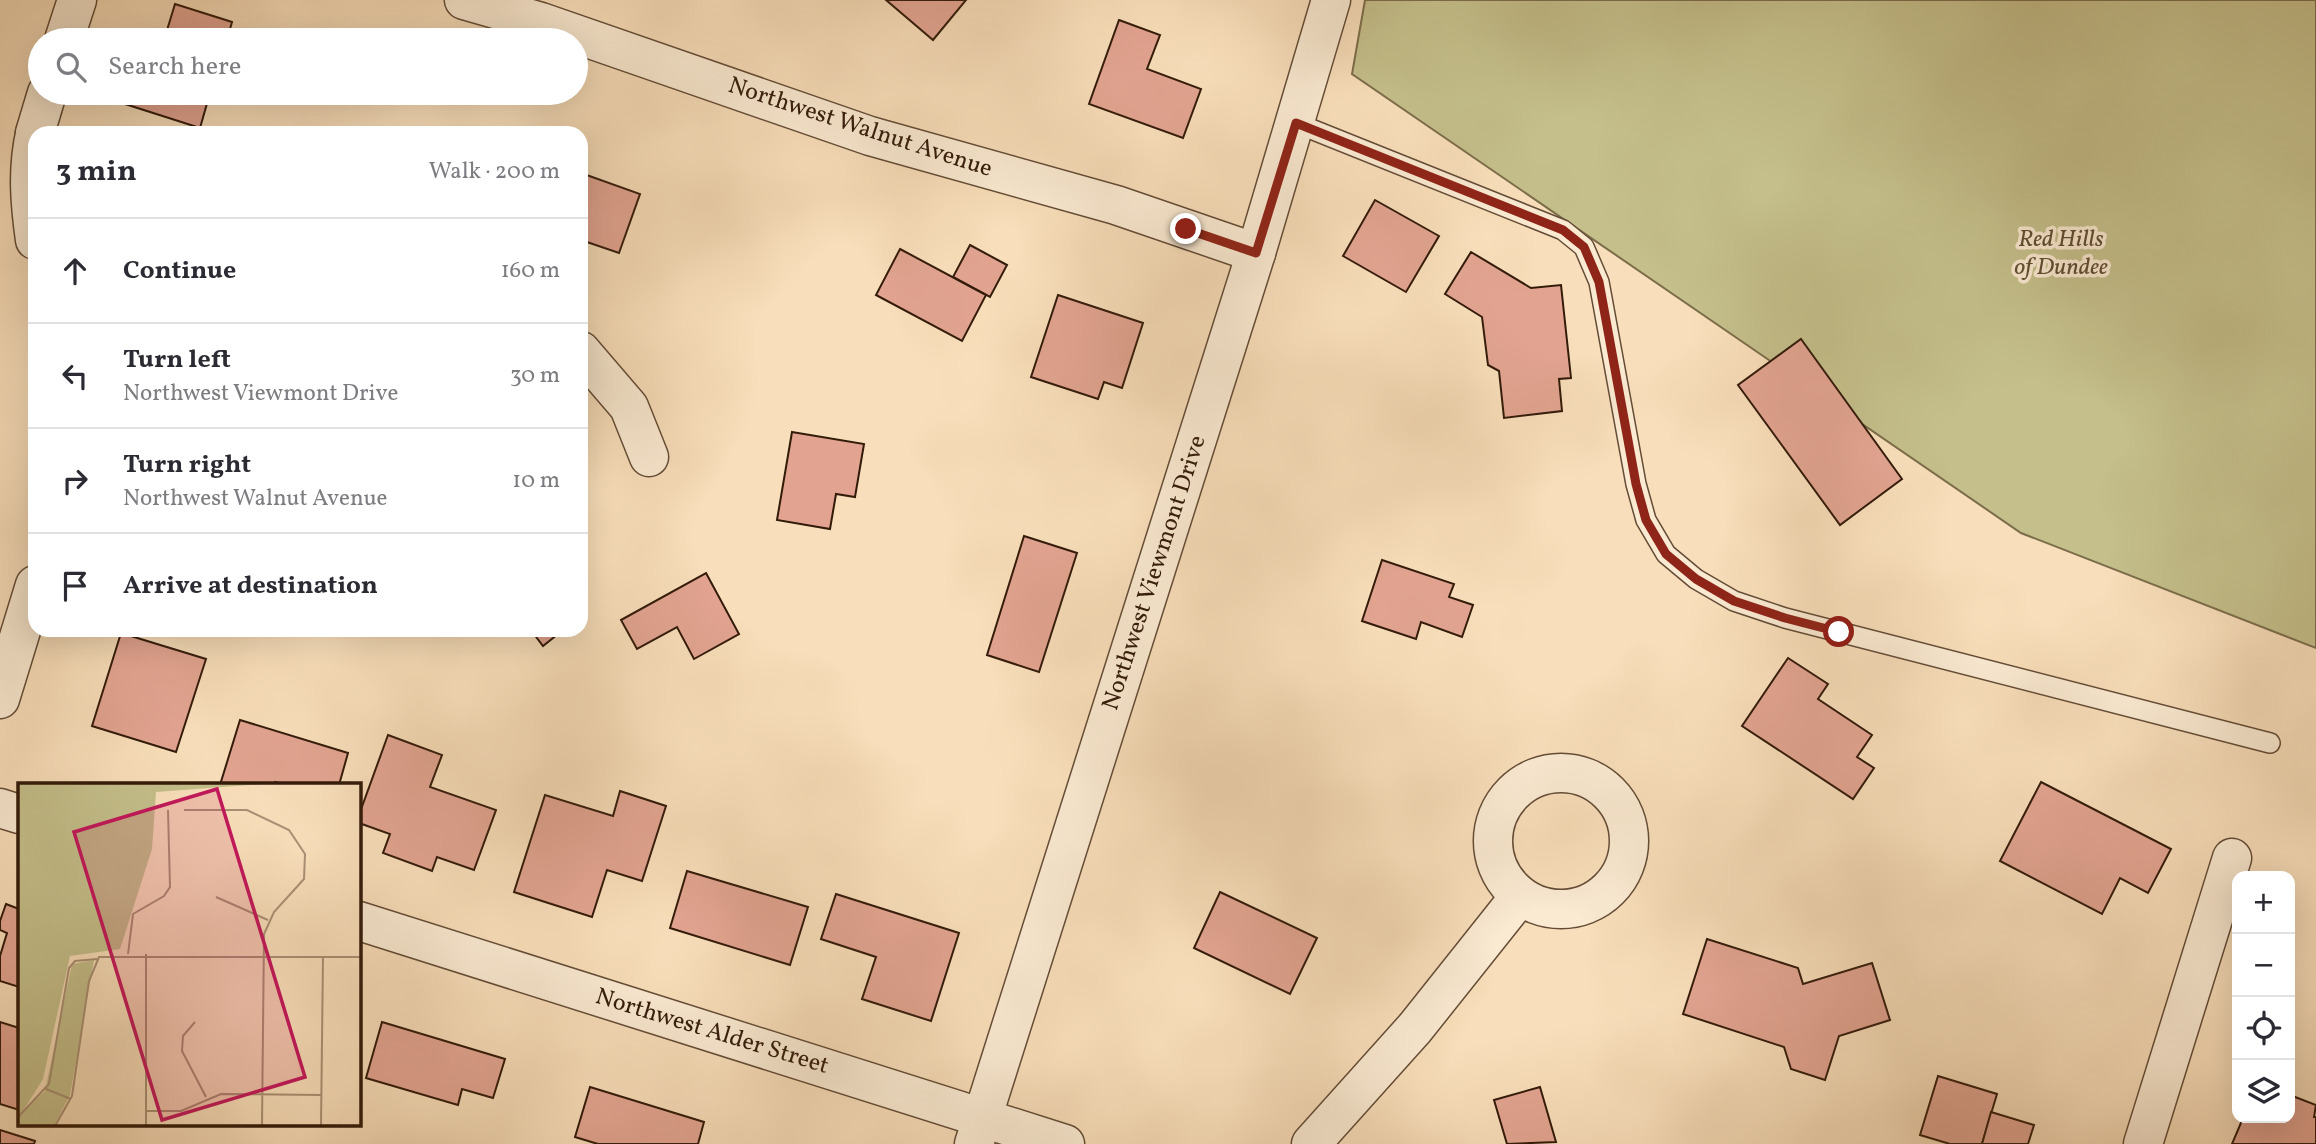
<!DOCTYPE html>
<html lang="en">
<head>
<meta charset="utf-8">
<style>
	:root { --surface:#fff; --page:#f2f2f3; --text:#2b2b33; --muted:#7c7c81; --line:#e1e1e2 }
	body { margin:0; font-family:Vollkorn,serif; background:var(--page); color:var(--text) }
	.controls { position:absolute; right:21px; bottom:21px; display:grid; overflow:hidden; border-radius:14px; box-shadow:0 7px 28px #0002 }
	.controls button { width:63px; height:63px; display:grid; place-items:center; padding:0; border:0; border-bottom:2px solid var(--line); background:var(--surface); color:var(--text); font:35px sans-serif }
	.stop { position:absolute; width:21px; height:21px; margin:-16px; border:5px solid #8f2418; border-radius:50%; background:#fff }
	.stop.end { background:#8f2418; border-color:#fff; box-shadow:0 2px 7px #0008 }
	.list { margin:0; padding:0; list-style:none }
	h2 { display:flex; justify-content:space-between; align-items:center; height:91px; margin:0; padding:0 28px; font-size:30px }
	h2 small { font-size:23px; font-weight:400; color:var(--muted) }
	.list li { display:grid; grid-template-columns:46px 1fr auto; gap:21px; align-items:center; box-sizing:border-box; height:105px; padding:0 28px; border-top:2px solid var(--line) }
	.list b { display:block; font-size:26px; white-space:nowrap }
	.list p { margin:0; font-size:23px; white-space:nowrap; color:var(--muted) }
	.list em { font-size:23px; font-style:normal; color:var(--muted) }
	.icon { flex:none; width:38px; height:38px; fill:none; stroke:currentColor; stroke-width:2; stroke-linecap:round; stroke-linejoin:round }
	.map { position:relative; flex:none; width:2316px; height:1144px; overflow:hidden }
	.search { position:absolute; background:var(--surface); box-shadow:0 7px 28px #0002; left:28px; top:28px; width:560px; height:77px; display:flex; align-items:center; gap:18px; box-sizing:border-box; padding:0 24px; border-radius:38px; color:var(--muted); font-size:26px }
	.panel { position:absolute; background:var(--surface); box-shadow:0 7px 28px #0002; left:28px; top:126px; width:560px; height:511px; border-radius:21px }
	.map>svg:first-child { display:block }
	.green { fill:#c4bf8b; stroke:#7c6d4a; stroke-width:2 }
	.building { fill:#e2a491; stroke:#331b0a; stroke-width:2 }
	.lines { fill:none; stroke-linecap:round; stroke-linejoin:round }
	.service-casing { stroke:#644c36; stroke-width:22 }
	.minor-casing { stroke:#644c36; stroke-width:41 }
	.service { stroke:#faead2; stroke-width:19 }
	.minor { stroke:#faead2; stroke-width:38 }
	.route { stroke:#8f2418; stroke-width:9 }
	.labels { text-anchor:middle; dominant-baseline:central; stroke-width:7; stroke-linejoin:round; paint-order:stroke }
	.street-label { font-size:24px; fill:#331b0a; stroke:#faead2 }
	.park-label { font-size:24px; font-style:italic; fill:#5e4c31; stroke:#faead2 }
	.inset-road { fill:none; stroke:#a99074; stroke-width:2 }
	.view { fill:#c2185b; fill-opacity:0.15; stroke:#c2185b; stroke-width:3.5 }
	.inset-edge { fill:none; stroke:#331b0a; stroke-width:3.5 }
</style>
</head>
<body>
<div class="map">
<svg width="2316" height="1144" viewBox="0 0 2316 1144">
	<rect width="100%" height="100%" fill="#f8deba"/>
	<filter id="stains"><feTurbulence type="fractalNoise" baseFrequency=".00286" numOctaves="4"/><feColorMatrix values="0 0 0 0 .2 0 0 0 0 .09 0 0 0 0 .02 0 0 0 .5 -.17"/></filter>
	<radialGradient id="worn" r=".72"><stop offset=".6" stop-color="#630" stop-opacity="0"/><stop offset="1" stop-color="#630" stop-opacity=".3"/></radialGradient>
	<polygon class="green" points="1365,0 2316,0 2316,648 2021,533 1352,74"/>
	<g class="building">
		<polygon points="886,0 966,0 933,40"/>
		<polygon points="175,4 232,22 227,40 164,40"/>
		<polygon points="1119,20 1160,35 1147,69 1201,89 1183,138 1089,104"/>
		<polygon points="125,93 210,93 200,128 122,103"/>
		<polygon points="581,173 640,194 619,253 581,240"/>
		<polygon points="1375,200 1439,236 1406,292 1343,256"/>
		<polygon points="970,245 1007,265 990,297 953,277"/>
		<polygon points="900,249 986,295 962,341 876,295"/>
		<polygon points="1471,252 1531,288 1561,285 1571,378 1559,379 1562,411 1504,418 1499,371 1488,365 1482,317 1445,294"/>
		<polygon points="1058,295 1143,323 1122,388 1104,382 1098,399 1031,377"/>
		<polygon points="1801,339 1902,479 1840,525 1738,385"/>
		<polygon points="792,432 864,444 855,497 836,494 830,529 777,520"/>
		<polygon points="1024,536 1077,553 1039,672 987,655"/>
		<polygon points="1382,560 1454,584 1449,597 1473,605 1462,637 1421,622 1416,639 1362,621"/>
		<polygon points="706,573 739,634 694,659 677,627 637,649 621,620"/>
		<polygon points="531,630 563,630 543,646"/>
		<polygon points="121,633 206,659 176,752 92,726"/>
		<polygon points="1788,658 1828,684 1818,699 1872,735 1857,757 1874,768 1853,799 1742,726"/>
		<polygon points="240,720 348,753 339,785 287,785 275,782 274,785 220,785"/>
		<polygon points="388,735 442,755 430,787 496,810 474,870 437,857 432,871 383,853 390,834 359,823 359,815"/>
		<polygon points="2041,782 2171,849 2148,893 2120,878 2102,914 2000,861"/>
		<polygon points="620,791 666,806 642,881 607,870 592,917 514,892 545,795 613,816"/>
		<polygon points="687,871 808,907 790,965 670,928"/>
		<polygon points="1220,892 1317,938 1290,994 1194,948"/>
		<polygon points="836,894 959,933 931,1021 862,999 876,957 821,939"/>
		<polygon points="6,904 19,909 19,987 0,981 0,956 7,933 0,930 0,921"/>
		<polygon points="1707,939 1798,968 1803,984 1872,963 1890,1020 1839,1036 1825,1080 1791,1069 1784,1047 1683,1014"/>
		<polygon points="0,1022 19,1028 19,1110 0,1104"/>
		<polygon points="382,1022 505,1059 493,1098 462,1089 458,1105 366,1078"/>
		<polygon points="1938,1076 1997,1094 1982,1144 1950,1144 1920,1135"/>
		<polygon points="590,1087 704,1122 698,1144 598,1144 575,1137"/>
		<polygon points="1540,1087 1556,1142 1507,1144 1494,1100"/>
		<polygon points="2290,1095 2316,1105 2314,1117 2316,1117 2316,1144 2232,1144 2243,1118 2290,1118"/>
		<polygon points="1991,1112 2034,1125 2028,1144 1982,1144"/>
		<polygon points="0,1130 35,1141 34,1144 0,1144"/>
	</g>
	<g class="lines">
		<g class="service-casing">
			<polyline id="service" points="1296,123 1563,230 1584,247 1599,282 1636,484 1646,520 1666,554 1696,579 1734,601 1785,618 2270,743"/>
		</g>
		<g class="minor-casing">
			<g id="minor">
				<polyline points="464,0 541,22 870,136 1116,205 1256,253"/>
				<polyline points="64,40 77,0"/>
				<polyline points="35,133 47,93"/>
				<path d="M35,134C27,170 30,204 35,240"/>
				<polyline points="581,351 629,407 649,457"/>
				<polyline points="0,699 35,585"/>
				<circle cx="1561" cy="841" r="68"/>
				<polyline points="0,808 19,814"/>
				<polyline points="359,921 1065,1144"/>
				<polyline points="974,1144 1256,253 1331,0"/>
				<polyline points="1311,1144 1415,1028 1520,896"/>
				<polyline points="2143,1144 2232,858"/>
			</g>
		</g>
		<use href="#service" class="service"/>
		<use href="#minor" class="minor"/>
	</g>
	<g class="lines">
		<polyline class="route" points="1186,229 1256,253 1296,123 1563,230 1584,247 1599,282 1636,484 1646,520 1666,554 1696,579 1734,601 1785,618 1839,632"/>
	</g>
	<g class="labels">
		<g class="street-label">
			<text transform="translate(860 128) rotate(18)">Northwest Walnut Avenue</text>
			<text transform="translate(1155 573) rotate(-72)">Northwest Viewmont Drive</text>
			<text transform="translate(712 1032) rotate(17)">Northwest Alder Street</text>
		</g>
		<g class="park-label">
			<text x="2061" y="240">Red Hills<tspan x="2061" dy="28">of Dundee</tspan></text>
		</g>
	</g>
	<g transform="translate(18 783)">
		<rect width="343" height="343" fill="#f8deba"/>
		<path d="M0,0H259L138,9L134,66L102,166L52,173L25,296L3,331L27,308L54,181L76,177L52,312L36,343H0Z" fill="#c4bf8b"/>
		<path class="inset-road" d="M166,27H229L271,47L287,71L286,96L256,129L246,151L244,343M198,114L250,137M110,171L115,131L146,113L152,104L150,27M128,171V343M177,239L165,253L164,268L188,314M28,306L53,316M129,328H163L203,311L303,312M0,334L31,301L51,185L57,178L79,176M37,343L54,313L71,198L81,174H343M303,343L305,173"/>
		<path class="view" d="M199,6L287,294L144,337L56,49Z"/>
		<rect width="343" height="343" class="inset-edge"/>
	</g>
	<rect width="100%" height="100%" filter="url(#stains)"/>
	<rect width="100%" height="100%" fill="url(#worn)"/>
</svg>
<div class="controls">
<button>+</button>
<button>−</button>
<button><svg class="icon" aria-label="locate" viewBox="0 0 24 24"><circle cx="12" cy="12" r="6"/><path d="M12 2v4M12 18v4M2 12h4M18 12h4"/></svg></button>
<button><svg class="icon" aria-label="layers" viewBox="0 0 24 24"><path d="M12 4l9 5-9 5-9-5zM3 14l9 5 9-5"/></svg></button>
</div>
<div class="stop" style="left:1839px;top:632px"></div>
<div class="stop end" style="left:1186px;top:229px"></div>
<div class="search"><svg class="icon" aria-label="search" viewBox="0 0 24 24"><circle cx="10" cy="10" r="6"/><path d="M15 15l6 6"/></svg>Search here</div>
<section class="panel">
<h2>3 min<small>Walk · 200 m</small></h2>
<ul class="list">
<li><svg class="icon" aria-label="ahead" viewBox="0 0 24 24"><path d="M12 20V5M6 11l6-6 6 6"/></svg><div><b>Continue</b></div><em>160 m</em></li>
<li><svg class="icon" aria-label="left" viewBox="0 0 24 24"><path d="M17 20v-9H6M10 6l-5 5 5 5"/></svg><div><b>Turn left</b><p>Northwest Viewmont Drive</p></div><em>30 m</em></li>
<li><svg class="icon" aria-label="right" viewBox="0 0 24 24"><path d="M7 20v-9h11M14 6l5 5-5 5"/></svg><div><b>Turn right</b><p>Northwest Walnut Avenue</p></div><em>10 m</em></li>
<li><svg class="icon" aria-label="arrive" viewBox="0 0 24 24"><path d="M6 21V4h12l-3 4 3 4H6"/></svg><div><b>Arrive at destination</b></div></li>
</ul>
</section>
</div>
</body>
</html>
